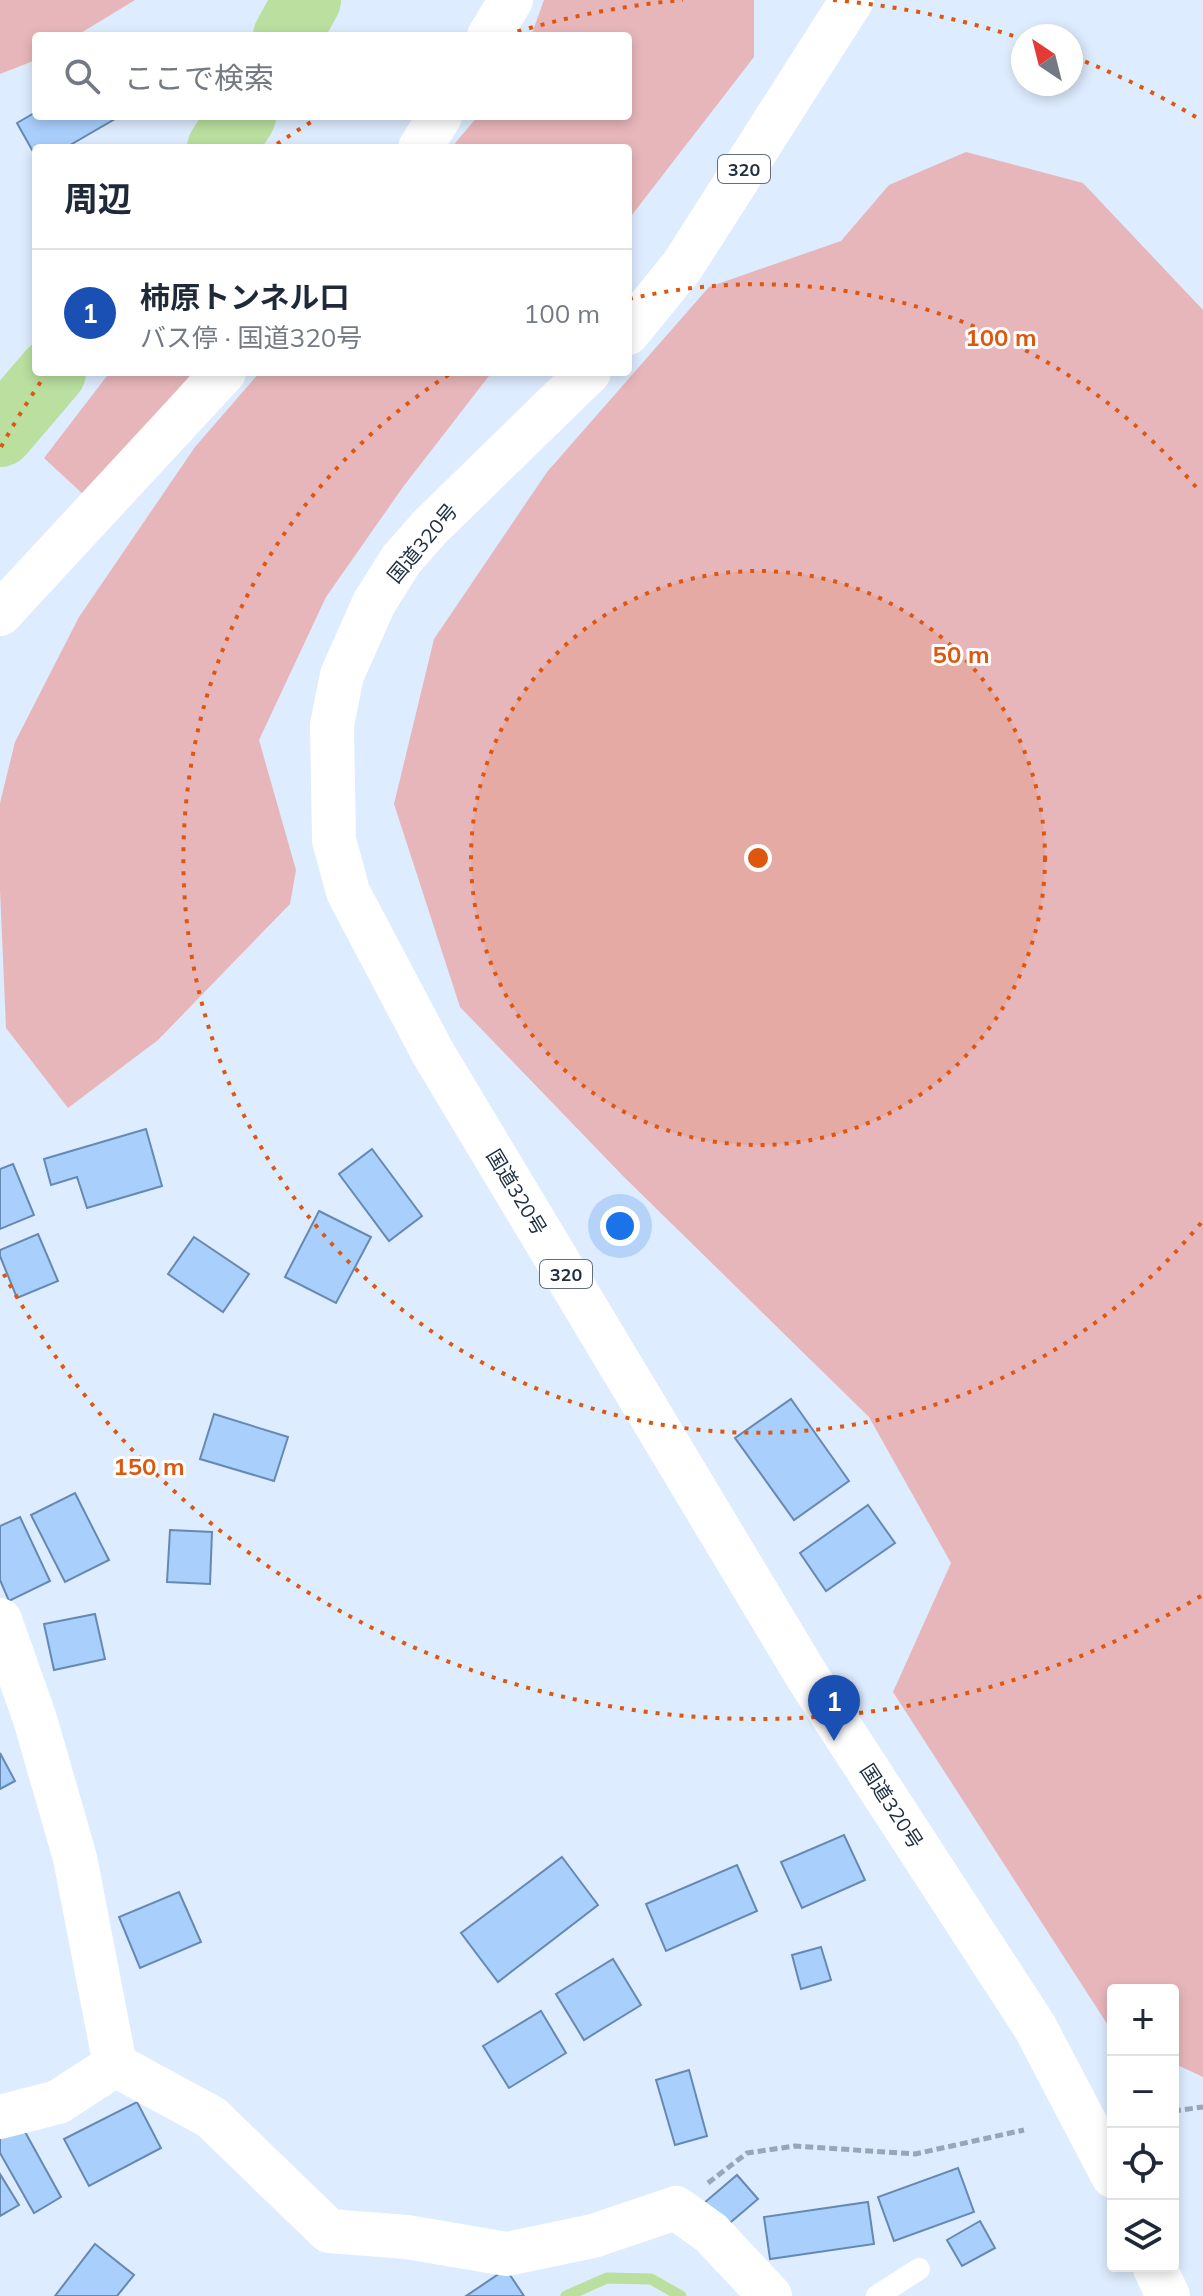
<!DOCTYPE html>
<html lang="ja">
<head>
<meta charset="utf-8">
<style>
	:root { --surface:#fff; --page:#f6f6f7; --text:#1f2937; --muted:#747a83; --line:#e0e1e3; --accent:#0f766e }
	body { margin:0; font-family:Mulish,"Noto Sans JP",sans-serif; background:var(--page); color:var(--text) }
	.controls { position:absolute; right:24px; bottom:24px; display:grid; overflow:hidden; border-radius:8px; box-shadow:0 4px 12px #0003 }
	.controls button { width:72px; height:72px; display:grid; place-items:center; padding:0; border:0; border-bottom:2px solid var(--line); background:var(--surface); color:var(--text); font:40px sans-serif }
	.compass { position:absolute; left:1011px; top:24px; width:72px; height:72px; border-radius:50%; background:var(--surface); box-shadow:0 4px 12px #0003; rotate:325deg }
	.you { position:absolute; left:620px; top:1226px; width:28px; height:28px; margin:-20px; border:6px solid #fff; border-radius:50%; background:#1a73e8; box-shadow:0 0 0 12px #1a73e833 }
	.badge { display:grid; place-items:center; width:52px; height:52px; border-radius:50%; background:var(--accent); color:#fff; font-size:26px; font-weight:700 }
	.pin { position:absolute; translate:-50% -66px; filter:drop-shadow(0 2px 4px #0008) }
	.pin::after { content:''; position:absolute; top:42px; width:28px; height:24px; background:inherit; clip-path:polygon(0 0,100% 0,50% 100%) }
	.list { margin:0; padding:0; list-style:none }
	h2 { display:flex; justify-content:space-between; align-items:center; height:104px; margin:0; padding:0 32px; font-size:34px }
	h2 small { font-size:26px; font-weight:400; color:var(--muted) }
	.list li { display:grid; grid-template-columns:52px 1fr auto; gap:24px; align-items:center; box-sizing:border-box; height:128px; padding:0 32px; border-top:2px solid var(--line) }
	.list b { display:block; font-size:30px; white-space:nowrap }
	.list p { margin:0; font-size:26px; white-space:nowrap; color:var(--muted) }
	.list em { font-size:26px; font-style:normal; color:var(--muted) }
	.icon { flex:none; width:44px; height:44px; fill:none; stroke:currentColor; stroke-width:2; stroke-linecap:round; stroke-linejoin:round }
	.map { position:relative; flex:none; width:1203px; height:2296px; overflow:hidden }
	.search { position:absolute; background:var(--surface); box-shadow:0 4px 12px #0003; left:32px; top:32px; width:600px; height:88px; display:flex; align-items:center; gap:20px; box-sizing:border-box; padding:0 28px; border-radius:8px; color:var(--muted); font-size:30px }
	.panel { position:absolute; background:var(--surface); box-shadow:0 4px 12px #0003; left:32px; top:144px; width:600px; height:232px; border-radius:8px }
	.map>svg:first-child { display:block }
	.green { fill:#e7b6ba }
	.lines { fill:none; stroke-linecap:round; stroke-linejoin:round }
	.stream { stroke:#badf9f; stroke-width:11 }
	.river { stroke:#badf9f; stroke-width:68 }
	.building { fill:#a9cffc; stroke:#6689b2; stroke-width:2 }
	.path { stroke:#97a6b8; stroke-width:5; stroke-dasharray:8 4; stroke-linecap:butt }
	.service { stroke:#fff; stroke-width:22 }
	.minor { stroke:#fff; stroke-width:44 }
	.trunk { stroke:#fff; stroke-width:44 }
	.ring { fill:none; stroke:#de570f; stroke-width:4; stroke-dasharray:4 8 }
	.labels { text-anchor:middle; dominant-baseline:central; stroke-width:6; stroke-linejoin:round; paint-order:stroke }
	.shield { fill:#fff; stroke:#646e7a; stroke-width:2 }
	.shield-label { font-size:18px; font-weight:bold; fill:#213041 }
	.street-label { font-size:20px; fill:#213041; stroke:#fff }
	.centre { fill:#de570f; stroke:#fff; stroke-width:4 }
	.ring-label { font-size:24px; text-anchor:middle; font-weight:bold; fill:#de570f; stroke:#fff; stroke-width:6; stroke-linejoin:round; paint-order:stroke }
</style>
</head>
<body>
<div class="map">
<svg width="1203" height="2296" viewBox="0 0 1203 2296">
	<rect width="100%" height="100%" fill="#ddecfe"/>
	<g class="green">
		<polygon points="0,0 135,0 76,36 36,36 36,60 0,74"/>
		<polygon points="544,0 754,0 754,57 628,220 628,148 451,148 478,116 628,116 628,36 531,36"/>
		<polygon points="966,152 1083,183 1203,310 1203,2077 1173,2063 1173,1990 1113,1990 1113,2033 893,1692 951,1563 869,1417 623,1176 460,1007 394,804 434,639 547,472 709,287 841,241 889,185"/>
		<polygon points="110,372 193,372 85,496 44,458"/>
		<polygon points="260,372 492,372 403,487 326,597 259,740 296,870 290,904 158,1040 68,1108 6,1028 0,890 0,803 15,742 79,617 195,447"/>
	</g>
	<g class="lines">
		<polyline class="stream" points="566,2296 607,2278 651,2279 681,2296"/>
		<g class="river">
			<polyline points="287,36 307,0"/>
			<polyline points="221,148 242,116"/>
			<polyline points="0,433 52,372"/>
		</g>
	</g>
	<g class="building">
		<polygon points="36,112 36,116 120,116 65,148 36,148 36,157 17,123"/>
		<polygon points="146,1129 162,1186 87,1208 77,1177 51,1185 44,1159"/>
		<polygon points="372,1149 422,1216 389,1241 339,1174"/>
		<polygon points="13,1164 34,1215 0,1229 0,1169"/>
		<polygon points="319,1211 371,1237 336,1303 285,1277"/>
		<polygon points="38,1234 58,1281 17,1298 0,1256 0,1250"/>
		<polygon points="194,1237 249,1274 223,1312 168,1274"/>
		<polygon points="791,1399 849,1481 794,1520 735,1438"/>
		<polygon points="214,1414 288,1437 274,1481 200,1459"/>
		<polygon points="75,1493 109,1560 65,1582 31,1515"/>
		<polygon points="868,1505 895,1543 826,1591 800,1553"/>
		<polygon points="20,1517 50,1581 9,1601 0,1580 0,1526"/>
		<polygon points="170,1530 212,1532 210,1584 167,1582"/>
		<polygon points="95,1614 105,1659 54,1670 44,1624"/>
		<polygon points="0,1753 15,1781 0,1789"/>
		<polygon points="844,1835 865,1880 802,1908 781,1862"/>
		<polygon points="562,1857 598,1905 498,1982 461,1933"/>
		<polygon points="737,1865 757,1911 666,1951 646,1904"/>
		<polygon points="179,1892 201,1942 140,1968 119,1917"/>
		<polygon points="821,1947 831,1980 801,1989 792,1955"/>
		<polygon points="613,1959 641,2005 584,2040 556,1994"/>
		<polygon points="541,2011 566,2053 509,2088 483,2046"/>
		<polygon points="689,2070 707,2136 675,2145 656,2080"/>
		<polygon points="137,2102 161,2148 89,2186 64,2139"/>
		<polygon points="19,2121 61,2197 34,2213 0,2153 0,2132"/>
		<polygon points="958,2168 974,2212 894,2241 878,2197"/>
		<polygon points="0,2174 19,2205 0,2216"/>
		<polygon points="737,2175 758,2199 725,2227 704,2203"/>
		<polygon points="868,2202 874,2244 770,2259 764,2217"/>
		<polygon points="980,2221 995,2248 962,2266 947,2240"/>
		<polygon points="95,2244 134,2275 117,2296 55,2296"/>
		<polygon points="506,2269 524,2296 466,2296"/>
	</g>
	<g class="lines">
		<g class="path">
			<polyline points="1173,2111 1203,2107"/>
			<polyline points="708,2183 747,2153 795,2146 915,2154 1024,2130"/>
		</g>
		<polyline class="service" points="877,2296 919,2269"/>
		<g class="minor">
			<polyline points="489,36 511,0"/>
			<polyline points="420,148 440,116"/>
			<polyline points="0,614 224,372"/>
			<polyline points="0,1620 35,1719 75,1858 115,2065"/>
			<polyline points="115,2065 211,2117 329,2231 407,2237 507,2254 593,2236 676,2208 711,2233 770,2296"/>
			<polyline points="0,2117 58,2102 115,2065"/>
		</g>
		<g class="trunk">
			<polyline points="628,333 683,265 852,0"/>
			<polyline points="589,372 430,527 401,560 374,603 342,675 332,725 334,840 348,892 433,1053 807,1676 1035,2027 1113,2176"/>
			<polyline points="1154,2266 1168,2296"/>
		</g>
	</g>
	<circle cx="758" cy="858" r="287" fill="#de570f" fill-opacity=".12"/>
	<g class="ring">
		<circle cx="758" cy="858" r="287"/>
		<path d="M1201 1223A574 574 0 1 1 450 374M629 299A574 574 0 0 1 1201 493"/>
		<path d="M1201 1596A861 861 0 0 1 1 1269M1 447A861 861 0 0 1 44 377M277 144A861 861 0 0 1 321 116M506 35A861 861 0 0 1 683 0M833 0A861 861 0 0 1 1017 37M1074 57A861 861 0 0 1 1201 120"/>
	</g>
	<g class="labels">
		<g class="shield">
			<rect x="718" y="155" width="52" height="28" rx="6"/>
			<rect x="540" y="1260" width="52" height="28" rx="6"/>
		</g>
		<g class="shield-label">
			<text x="744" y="169">320</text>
			<text x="566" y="1274">320</text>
		</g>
		<g class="street-label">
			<text transform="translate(422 543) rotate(-50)">国道320号</text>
			<text transform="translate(517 1192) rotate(59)">国道320号</text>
			<text transform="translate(892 1806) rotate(57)">国道320号</text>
		</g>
	</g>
	<circle cx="758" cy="858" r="12" class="centre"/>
	<g class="ring-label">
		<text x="1001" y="346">100 m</text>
		<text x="961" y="663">50 m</text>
		<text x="149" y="1475">150 m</text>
	</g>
</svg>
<div class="controls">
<button>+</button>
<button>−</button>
<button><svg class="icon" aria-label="locate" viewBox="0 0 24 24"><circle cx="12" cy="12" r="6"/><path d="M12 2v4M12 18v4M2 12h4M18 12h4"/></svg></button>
<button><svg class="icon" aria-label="layers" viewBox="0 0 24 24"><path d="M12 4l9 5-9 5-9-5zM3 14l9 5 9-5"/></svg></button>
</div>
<svg class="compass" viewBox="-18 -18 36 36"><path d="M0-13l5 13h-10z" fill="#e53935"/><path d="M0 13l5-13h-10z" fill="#747a83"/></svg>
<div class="you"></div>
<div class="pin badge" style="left:834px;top:1741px;background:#1a4fb4">1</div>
<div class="search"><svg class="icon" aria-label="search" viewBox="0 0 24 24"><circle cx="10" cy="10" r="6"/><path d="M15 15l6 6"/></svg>ここで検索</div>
<section class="panel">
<h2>周辺<small></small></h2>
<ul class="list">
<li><span class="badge" style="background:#1a4fb4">1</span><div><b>柿原トンネル口</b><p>バス停 · 国道320号</p></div><em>100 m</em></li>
</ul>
</section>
</div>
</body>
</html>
